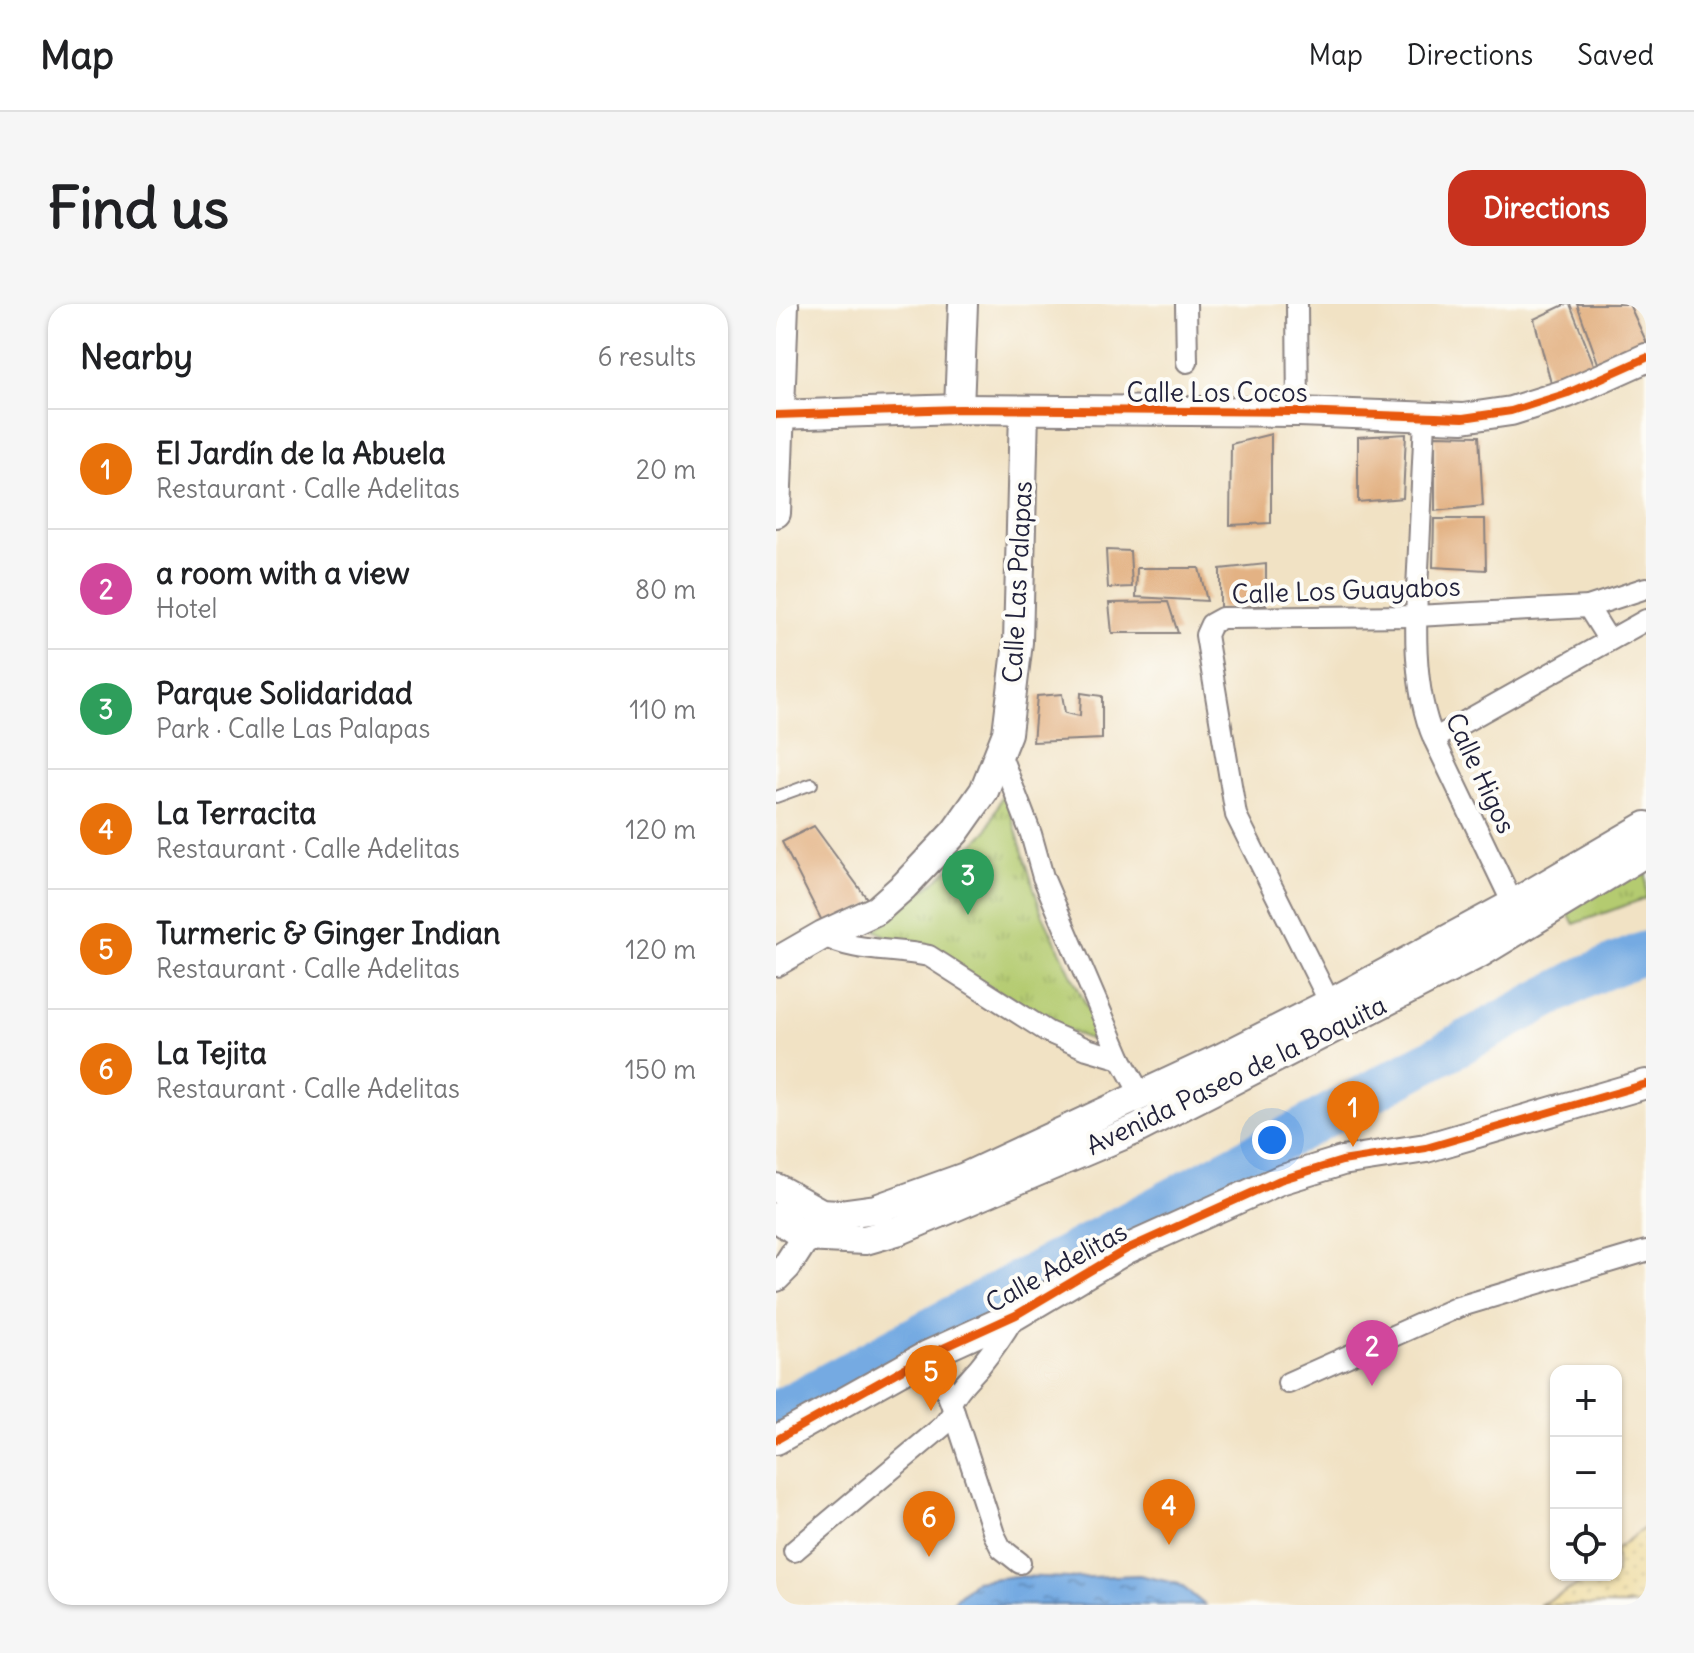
<!DOCTYPE html>
<html lang="en">
<head>
<meta charset="utf-8">
<style>
	:root { --surface:#fff; --page:#f6f6f6; --text:#202124; --muted:#757577; --line:#e0e0e0; --accent:#c8321e }
	body { margin:0; font-family:Delius,sans-serif; background:var(--page); color:var(--text) }
	.controls { position:absolute; right:24px; bottom:24px; display:grid; overflow:hidden; border-radius:16px; box-shadow:0 2px 6px #0004 }
	.controls button { width:72px; height:72px; display:grid; place-items:center; padding:0; border:0; border-bottom:2px solid var(--line); background:var(--surface); color:var(--text); font:40px sans-serif }
	.you { position:absolute; left:496px; top:836px; width:28px; height:28px; margin:-20px; border:6px solid #fff; border-radius:50%; background:#1a73e8; box-shadow:0 0 0 12px #1a73e833 }
	.badge { display:grid; place-items:center; width:52px; height:52px; border-radius:50%; background:var(--accent); color:#fff; font-size:26px; font-weight:700 }
	.pin { position:absolute; translate:-50% -66px; filter:drop-shadow(0 2px 4px #0008) }
	.pin::after { content:''; position:absolute; top:42px; width:28px; height:24px; background:inherit; clip-path:polygon(0 0,100% 0,50% 100%) }
	.list { margin:0; padding:0; list-style:none }
	h2 { display:flex; justify-content:space-between; align-items:center; height:104px; margin:0; padding:0 32px; font-size:34px }
	h2 small { font-size:26px; font-weight:400; color:var(--muted) }
	.list li { display:grid; grid-template-columns:52px 1fr auto; gap:24px; align-items:center; box-sizing:border-box; height:120px; padding:0 32px; border-top:2px solid var(--line) }
	.list b { display:block; font-size:30px; white-space:nowrap }
	.list p { margin:0; font-size:26px; white-space:nowrap; color:var(--muted) }
	.list em { font-size:26px; font-style:normal; color:var(--muted) }
	.icon { flex:none; width:44px; height:44px; fill:none; stroke:currentColor; stroke-width:2; stroke-linecap:round; stroke-linejoin:round }
	.map { position:relative; flex:none; width:870px; height:1301px; overflow:hidden; border-radius:24px }
	header { display:flex; align-items:center; gap:48px; box-sizing:border-box; height:112px; padding:0 40px; background:var(--surface); border-bottom:2px solid var(--line) }
	header strong { font-size:38px }
	nav { display:flex; gap:44px; margin-inline-start:auto; font-size:28px }
	.intro { display:flex; align-items:center; justify-content:space-between; box-sizing:border-box; height:192px; padding:0 48px }
	h1 { margin:0; font-size:56px }
	.button { padding:20px 36px; border-radius:24px; background:var(--accent); color:#fff; font-size:28px; font-weight:700 }
	main { display:flex; gap:48px; padding:0 48px }
	aside { flex:1; background:var(--surface); border-radius:24px; box-shadow:0 2px 6px #0004 }
	.map>svg:first-child { display:block }
	.sand { fill:url(#sand-dots); stroke:#887e6c; stroke-width:2 }
	.park { fill:url(#park-tufts); stroke:#6b7655; stroke-width:2 }
	.water { fill:url(#water-ripples); stroke:#4c668e; stroke-width:2 }
	.lines { fill:none; stroke-linecap:round; stroke-linejoin:round }
	.river { stroke:#75aae2; stroke-width:42 }
	.building { fill:#e3b284 }
	.lane-casing { stroke:#8a8280; stroke-width:14 }
	.street-casing { stroke:#8a8280; stroke-width:24 }
	.secondary-casing { stroke:#8a8280; stroke-width:32 }
	.lane { stroke:#fff; stroke-width:10 }
	.street { stroke:#fff; stroke-width:20 }
	.secondary { stroke:#fff; stroke-width:28 }
	.cycleway-casing { stroke:#fdfcf7; stroke-width:13 }
	.cycleway { stroke:#e8590c; stroke-width:8 }
	.labels { text-anchor:middle; dominant-baseline:central; stroke-width:8; stroke-linejoin:round; paint-order:stroke }
	.street-label { font-size:26px; fill:#22223b; stroke:#fdfcf7 }
</style>
</head>
<body>
<header>
<strong>Map</strong>
<nav><a>Map</a><a>Directions</a><a>Saved</a></nav>
</header>
<div class="intro"><h1>Find us</h1><a class="button">Directions</a></div>
<main>
<aside>
<h2>Nearby<small>6 results</small></h2>
<ul class="list">
<li><span class="badge" style="background:#e8710a">1</span><div><b>El Jardín de la Abuela</b><p>Restaurant · Calle Adelitas</p></div><em>20 m</em></li>
<li><span class="badge" style="background:#d1479c">2</span><div><b>a room with a view</b><p>Hotel</p></div><em>80 m</em></li>
<li><span class="badge" style="background:#2e9e5b">3</span><div><b>Parque Solidaridad</b><p>Park · Calle Las Palapas</p></div><em>110 m</em></li>
<li><span class="badge" style="background:#e8710a">4</span><div><b>La Terracita</b><p>Restaurant · Calle Adelitas</p></div><em>120 m</em></li>
<li><span class="badge" style="background:#e8710a">5</span><div><b>Turmeric &amp; Ginger Indian</b><p>Restaurant · Calle Adelitas</p></div><em>120 m</em></li>
<li><span class="badge" style="background:#e8710a">6</span><div><b>La Tejita</b><p>Restaurant · Calle Adelitas</p></div><em>150 m</em></li>
</ul>
</aside>
<div class="map">
<svg width="870" height="1301" viewBox="0 0 870 1301">
	<defs>
		<pattern id="sand-dots" width="8" height="8" patternUnits="userSpaceOnUse" patternTransform="scale(2)"><rect width="8" height="8" fill="#eeda9e"/><path d="M2 2h.1M6 6h.1" fill="none" stroke="#ccbb89" stroke-width="1.8" stroke-linecap="round"/></pattern>
		<pattern id="park-tufts" width="24" height="20" patternUnits="userSpaceOnUse" patternTransform="scale(2)"><rect width="24" height="20" fill="#b4cb6f"/><path d="M3 7l-1-3M5 7V3M7 7l1-3M15 17l-1-3M17 17v-4M19 17l1-3" fill="none" stroke="#9aae61"/></pattern>
		<pattern id="water-ripples" width="26" height="14" patternUnits="userSpaceOnUse" patternTransform="scale(2)"><rect width="26" height="14" fill="#75aae2"/><path d="M2 4q2-2 4 0t4 0M15 11q2-2 4 0t4 0" fill="none" stroke="#608ab8"/></pattern>
	</defs>
	<rect width="100%" height="100%" fill="#fdfcf7"/>
	<filter id="ink" filterUnits="userSpaceOnUse"><feTurbulence type="fractalNoise" baseFrequency=".0125" numOctaves="2"/><feDisplacementMap in="SourceGraphic" scale="16" xChannelSelector="R" yChannelSelector="G"/><feConvolveMatrix kernelMatrix="1 2 1 2 8 2 1 2 1" color-interpolation-filters="sRGB"/></filter>
	<filter id="wash" filterUnits="userSpaceOnUse"><feTurbulence type="fractalNoise" baseFrequency=".006" numOctaves="4" result="noise"/><feDisplacementMap in="SourceGraphic" scale="32" xChannelSelector="R" yChannelSelector="G"/><feGaussianBlur stdDeviation="1.8" result="paint"/><feColorMatrix in="noise" values="0 0 0 0 0 0 0 0 0 0 0 0 0 0 0 0 0 1.4 0 .05"/><feComposite in="paint" operator="in"/></filter>
	<g filter="url(#wash)">
		<rect width="100%" height="100%" fill="#f1e2c4"/>
		<polygon class="sand" points="867,1225 870,1226 870,1301 763,1301 801,1282 813,1271 840,1271 840,1245"/>
		<g class="park">
			<polygon points="228,487 265,607 329,741 261,715 139,639 113,634 99,626 164,573 211,527"/>
			<polygon points="870,553 870,594 798,620 787,601"/>
		</g>
		<polygon class="water" points="363,1271 403,1280 429,1301 173,1301 199,1277 239,1272 293,1274"/>
		<g class="lines">
			<polyline class="river" points="0,1108 811,672 870,648"/>
		</g>
		<g id="blocks">
			<g class="building">
				<polygon points="790,0 794,0 820,66 776,83 758,15"/>
				<polygon points="801,0 853,0 870,37 870,44 822,59"/>
				<polygon points="495,130 495,219 454,221 455,140"/>
				<polygon points="630,130 627,194 582,198 582,133"/>
				<polygon points="659,131 703,132 707,202 659,207"/>
				<polygon points="658,215 709,215 710,266 657,263"/>
				<polygon points="330,246 354,247 356,283 332,284"/>
				<polygon points="490,260 490,301 444,304 444,265"/>
				<polygon points="361,264 423,264 431,297 360,293"/>
				<polygon points="392,298 402,329 336,329 333,299"/>
				<polygon points="305,389 326,392 326,435 257,438 261,392 286,390 289,409 304,412"/>
				<polygon points="38,522 95,600 49,623 6,538"/>
			</g>
		</g>
	</g>
	<g filter="url(#ink)">
		<use href="#blocks" fill-opacity="0" stroke="#8a8280" stroke-width="2"/>
		<g class="lines">
			<g class="lane-casing">
				<polyline id="lane" points="0,493 36,480"/>
			</g>
			<g class="street-casing">
				<g id="street">
					<polyline points="410,0 411,58"/>
					<polyline points="521,0 522,108"/>
					<path d="M649,115C647,158 645,202 643,245C640,304 634,380 658,435L737,600"/>
					<polyline points="812,303 832,335"/>
					<polyline points="658,435 870,316"/>
					<polyline points="223,447 255,530 267,573 345,755 365,791"/>
					<path d="M47,631C78,649 118,644 153,652L272,728L311,745L345,755"/>
					<polyline points="554,699 460,511 430,331 435,320 446,314 640,312 812,303 870,284"/>
					<polyline points="152,1051 163,1069 175,1099 218,1230 225,1244 244,1259"/>
					<polyline points="512,1079 682,1003 870,947"/>
					<path d="M175,1099C182,1084 193,1075 204,1062C216,1047 228,1030 238,1013"/>
					<polyline points="18,1247 167,1122 178,1107"/>
				</g>
			</g>
			<g class="secondary-casing">
				<g id="secondary">
					<polyline points="183,105 187,0"/>
					<polyline points="0,111 183,105 522,108 687,114 735,107 792,89 870,54"/>
					<polyline points="0,209 8,0"/>
					<polyline points="0,658 47,631 101,606 128,582 179,528 208,487 231,429 242,338 248,107"/>
					<polyline points="0,884 45,909 63,910 100,905 189,873 445,754 554,699 737,600 870,522"/>
					<polyline points="0,913 29,933"/>
					<polyline points="29,933 89,936 124,926 359,826 455,777 704,649 870,548"/>
					<polyline points="0,973 11,962 38,920"/>
					<polyline points="0,1136 152,1051 240,1011 351,945 504,876 566,857 650,844 870,780"/>
				</g>
			</g>
			<use href="#lane" class="lane"/>
			<use href="#street" class="street"/>
			<use href="#secondary" class="secondary"/>
			<g class="cycleway-casing">
				<g id="cycleway">
					<polyline points="0,111 183,105 522,108 687,114 735,107 792,89 870,54"/>
					<polyline points="0,1136 152,1051 240,1011 351,945 504,876 566,857 650,844 870,780"/>
				</g>
			</g>
			<use href="#cycleway" class="cycleway"/>
		</g>
	</g>
	<g class="labels">
		<g class="street-label">
			<text x="441" y="88">Calle Los Cocos</text>
			<text transform="translate(241 278) rotate(-87)">Calle Las Palapas</text>
			<text transform="translate(570 286) rotate(-2)">Calle Los Guayabos</text>
			<text transform="translate(705 469) rotate(65)">Calle Higos</text>
			<text transform="translate(460 771) rotate(-26)">Avenida Paseo de la Boquita</text>
			<text transform="translate(280 963) rotate(-29)">Calle Adelitas</text>
		</g>
	</g>
</svg>
<div class="controls">
<button>+</button>
<button>−</button>
<button><svg class="icon" aria-label="locate" viewBox="0 0 24 24"><circle cx="12" cy="12" r="6"/><path d="M12 2v4M12 18v4M2 12h4M18 12h4"/></svg></button>
</div>
<div class="you"></div>
<div class="pin badge" style="left:577px;top:843px;background:#e8710a">1</div>
<div class="pin badge" style="left:596px;top:1082px;background:#d1479c">2</div>
<div class="pin badge" style="left:192px;top:611px;background:#2e9e5b">3</div>
<div class="pin badge" style="left:393px;top:1241px;background:#e8710a">4</div>
<div class="pin badge" style="left:155px;top:1107px;background:#e8710a">5</div>
<div class="pin badge" style="left:153px;top:1253px;background:#e8710a">6</div>
</div>
</main>
</body>
</html>
